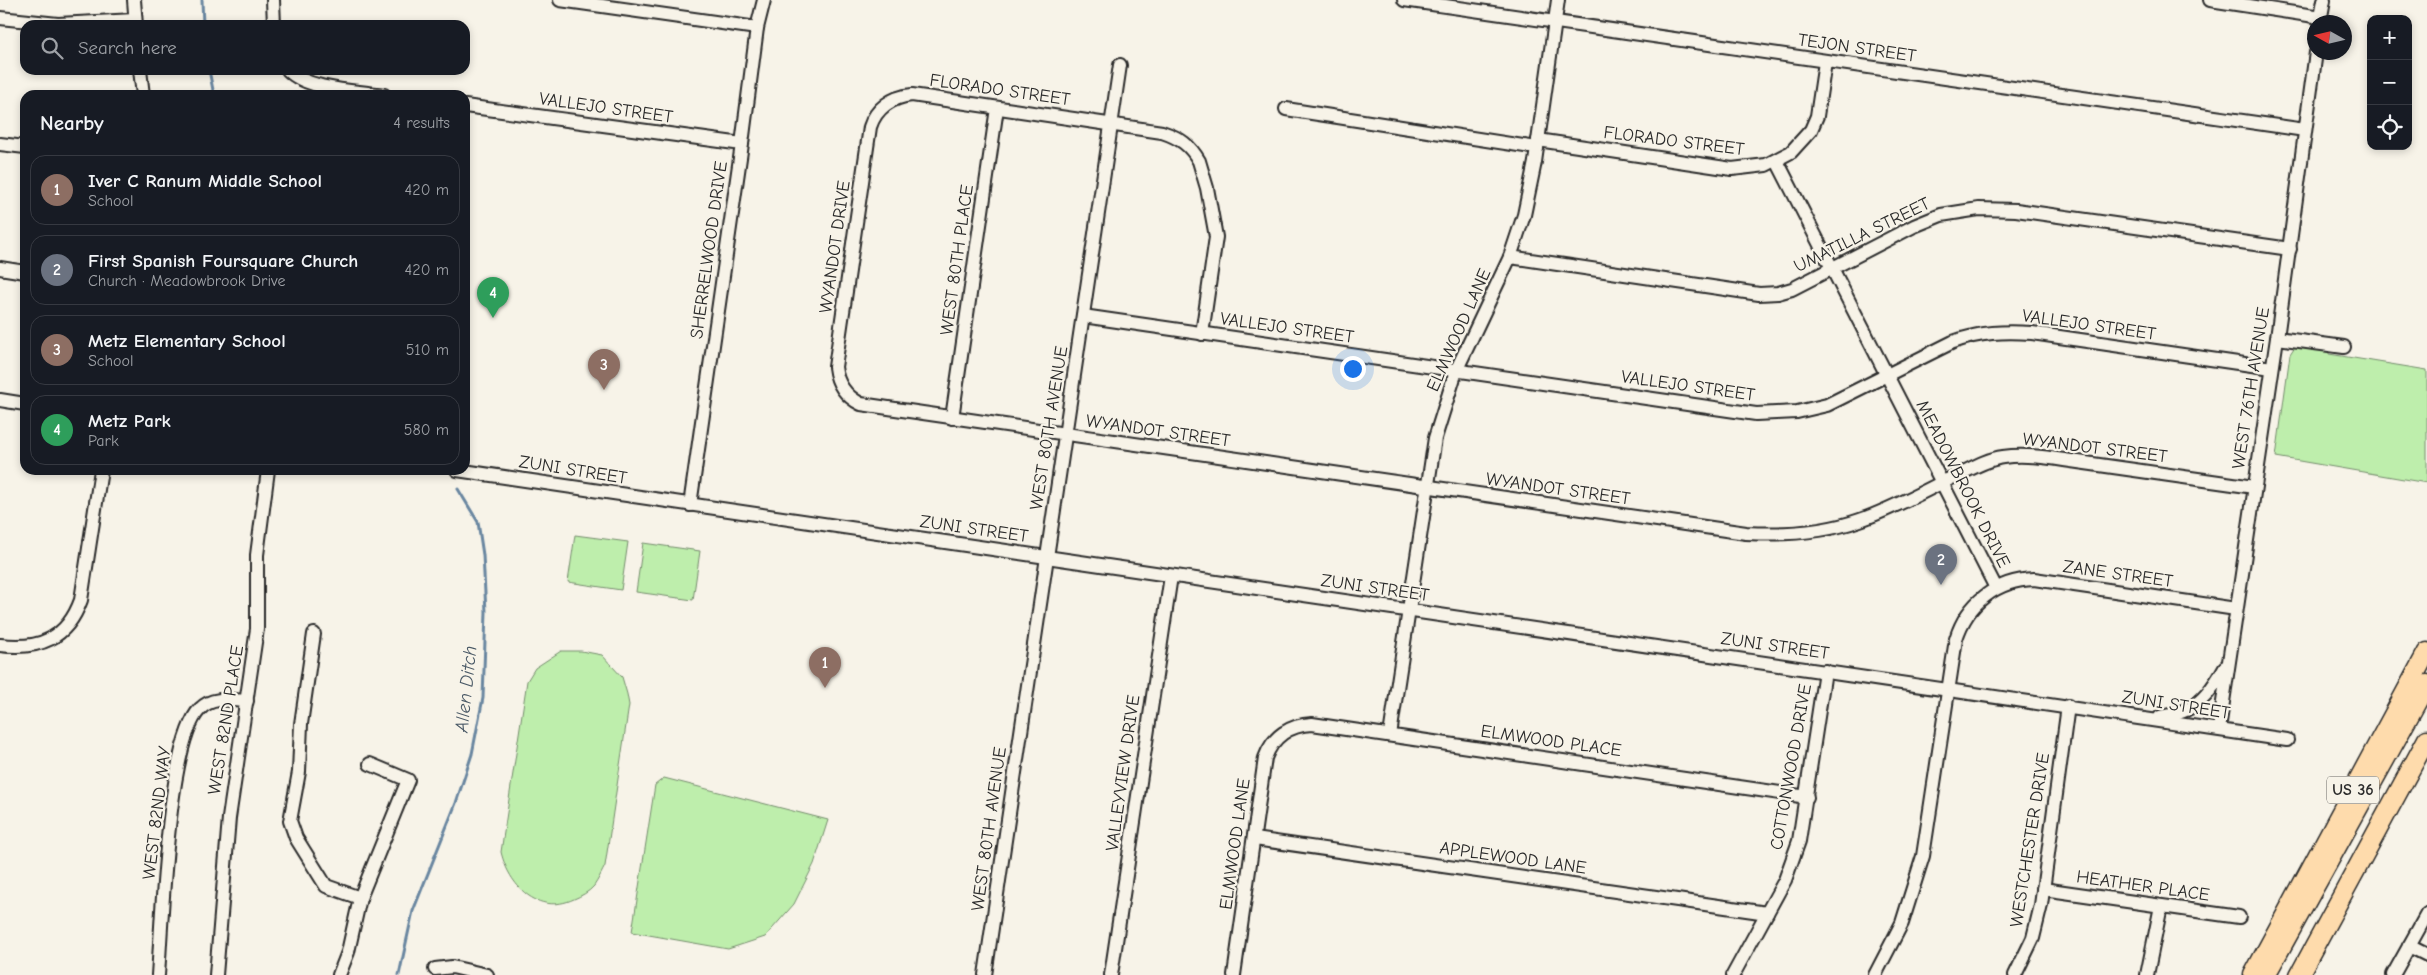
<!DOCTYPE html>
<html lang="en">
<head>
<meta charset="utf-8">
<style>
	:root { --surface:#171b24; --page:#20242c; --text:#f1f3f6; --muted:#9ea1a6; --line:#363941; --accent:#d1495b }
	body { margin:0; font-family:"Comic Neue",sans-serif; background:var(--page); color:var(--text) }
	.controls { position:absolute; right:15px; top:15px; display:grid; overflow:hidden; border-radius:10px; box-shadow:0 2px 8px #0003 }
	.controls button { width:45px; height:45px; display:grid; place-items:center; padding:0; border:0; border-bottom:1px solid var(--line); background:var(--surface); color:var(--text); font:25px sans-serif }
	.compass { position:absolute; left:2307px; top:15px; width:45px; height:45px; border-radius:50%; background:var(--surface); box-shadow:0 2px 8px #0003; rotate:278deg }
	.you { position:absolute; left:1352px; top:368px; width:18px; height:18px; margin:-12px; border:4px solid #fff; border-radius:50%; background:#1a73e8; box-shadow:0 0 0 8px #1a73e833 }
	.badge { display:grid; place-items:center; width:32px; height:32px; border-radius:50%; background:var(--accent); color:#fff; font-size:16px; font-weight:700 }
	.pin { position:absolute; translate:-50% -41px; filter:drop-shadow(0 1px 2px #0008) }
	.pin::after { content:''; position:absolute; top:26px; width:18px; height:15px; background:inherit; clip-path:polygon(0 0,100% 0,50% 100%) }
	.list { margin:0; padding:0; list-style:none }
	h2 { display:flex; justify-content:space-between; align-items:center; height:65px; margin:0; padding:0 20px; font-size:21px }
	h2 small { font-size:16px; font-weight:400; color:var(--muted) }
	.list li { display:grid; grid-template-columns:32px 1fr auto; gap:15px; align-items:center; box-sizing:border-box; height:70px; margin:0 10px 10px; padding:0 10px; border:1px solid var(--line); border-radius:15px }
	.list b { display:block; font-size:19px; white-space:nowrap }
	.list p { margin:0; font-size:16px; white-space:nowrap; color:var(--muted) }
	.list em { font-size:16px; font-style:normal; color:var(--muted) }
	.icon { flex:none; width:28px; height:28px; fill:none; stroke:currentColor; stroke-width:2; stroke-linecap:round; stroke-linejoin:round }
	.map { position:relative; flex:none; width:2427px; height:975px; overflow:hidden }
	.search { position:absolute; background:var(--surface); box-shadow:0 2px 8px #0003; left:20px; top:20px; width:450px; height:55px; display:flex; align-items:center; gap:12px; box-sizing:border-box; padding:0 18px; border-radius:15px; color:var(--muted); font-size:19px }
	.panel { position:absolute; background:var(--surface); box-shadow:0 2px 8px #0003; left:20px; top:90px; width:450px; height:385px; border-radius:15px }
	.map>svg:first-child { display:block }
	.green { fill:#beeeac; stroke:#748c6c }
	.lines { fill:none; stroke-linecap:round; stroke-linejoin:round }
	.stream { stroke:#6986a0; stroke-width:3 }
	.minor-casing { stroke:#2b2b2b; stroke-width:16 }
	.highway-casing { stroke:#2b2b2b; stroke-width:21 }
	.minor { stroke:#f7f3e8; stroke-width:12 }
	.highway { stroke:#fedbac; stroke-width:18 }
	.labels { text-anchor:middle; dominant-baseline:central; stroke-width:4.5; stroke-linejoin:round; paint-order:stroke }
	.shield { fill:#f7f3e8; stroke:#686764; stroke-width:1 }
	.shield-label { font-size:16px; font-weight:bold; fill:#2b2b2b }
	.street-label { font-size:18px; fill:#2b2b2b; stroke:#f7f3e8 }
	.water-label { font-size:19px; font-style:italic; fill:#4a5966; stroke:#f7f3e8 }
</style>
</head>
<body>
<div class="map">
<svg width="2427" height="975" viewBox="0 0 2427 975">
	<rect width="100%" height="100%" fill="#f7f3e8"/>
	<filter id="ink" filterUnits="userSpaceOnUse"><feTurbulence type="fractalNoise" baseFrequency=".02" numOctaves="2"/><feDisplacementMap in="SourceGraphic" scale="10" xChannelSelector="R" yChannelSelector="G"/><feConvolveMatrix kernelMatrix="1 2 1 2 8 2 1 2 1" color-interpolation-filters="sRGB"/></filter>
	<g filter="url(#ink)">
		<g class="green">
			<polygon points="2296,345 2329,350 2329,354 2427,370 2427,483 2276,457 2290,354"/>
			<polygon points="575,535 628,542 621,590 568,582"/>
			<polygon points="643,543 700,551 693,600 636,592"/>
			<path d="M561,651H581L602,655L622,677L627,694L629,705L605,866C602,872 598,880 594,886C589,892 581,896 574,899C537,916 509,885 501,852L527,681L535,668Z"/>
			<polygon points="664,778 828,820 814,864 794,904 765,937 728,949 632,932 655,785"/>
		</g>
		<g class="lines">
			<g class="stream">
				<polyline points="202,0 203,25"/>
				<polyline points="209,70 214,95"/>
				<polyline points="399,975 413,911 456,803 472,754 483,698 486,612 483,555 478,522 458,489"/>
			</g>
			<g class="minor-casing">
				<g id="minor">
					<polyline points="134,0 136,25"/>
					<polyline points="273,0 274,25"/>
					<polyline points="560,0 757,28"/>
					<polyline points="1404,0 2305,130"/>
					<polyline points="2210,0 2321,17"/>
					<polyline points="0,18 58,24 135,20"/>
					<polyline points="2320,22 2324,0"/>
					<polyline points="140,70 143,95"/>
					<path d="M288,70C307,90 357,91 384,95"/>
					<polyline points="465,106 742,144"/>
					<polyline points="1286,109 1537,148"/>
					<polyline points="1538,140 1732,169 1766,165 1791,152 1811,130 1817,116 1825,62"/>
					<polyline points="0,144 25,147"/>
					<polyline points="1777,161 1996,588"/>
					<polyline points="1510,257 1759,294 1778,293 1792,289 1914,226 1941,215 1979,209 2016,210 2290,249"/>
					<polyline points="0,268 25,272"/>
					<path d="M1083,316L1756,414L1797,412L1827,405L1953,342C1980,332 2004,331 2032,333L2272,368"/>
					<path d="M1202,334L1216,237L1207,188L1199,161C1190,145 1180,138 1162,132L912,95C892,97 876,108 870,127L835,367C837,384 845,396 861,404L1746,533C1785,535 1823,533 1860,520C1895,508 1927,489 1960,474C1974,467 1988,459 2003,457C2023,454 2044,457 2064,460L2254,487"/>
					<polyline points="2277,338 2344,347"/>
					<polyline points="0,400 25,404"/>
					<polyline points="952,418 997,108"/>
					<polyline points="457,470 2287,740"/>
					<polyline points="690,505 742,144 757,28 764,0"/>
					<polyline points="314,634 301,724 299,772 290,821 296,838 326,886 360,898"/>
					<path d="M0,645C39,650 67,639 81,600L101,470"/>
					<path d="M2160,717C2196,712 2208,697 2225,667"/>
					<polyline points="2219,729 2277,338 2316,52"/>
					<polyline points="1390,735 1435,438 1456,371 1510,257 1524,215 1535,162 1558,0"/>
					<polyline points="1255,839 1767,913"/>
					<polyline points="2043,889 2239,917"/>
					<polyline points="2409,946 2427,955"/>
					<polyline points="435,969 452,967 487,975"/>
					<path d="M158,975C162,923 167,742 200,709C212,696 231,700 247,701"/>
					<polyline points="216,975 229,818 257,629 257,555 268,470"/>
					<polyline points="339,975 348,952 360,898 408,780 370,764"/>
					<polyline points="985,975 1120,65"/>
					<polyline points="1111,975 1171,576"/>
					<path d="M1234,975L1265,758C1273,736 1290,725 1312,724L1807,797"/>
					<polyline points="1733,975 1785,880 1799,841 1825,671"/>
					<path d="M1875,975L1902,923L1923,856L1956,639C1967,603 1997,580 2034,579L2236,609"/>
					<polyline points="2015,975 2033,938 2041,905 2068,706"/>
					<polyline points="2147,975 2161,906"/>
					<polyline points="2393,975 2427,914"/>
				</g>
			</g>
			<g class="highway-casing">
				<g id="highway">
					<polyline points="2253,975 2427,652"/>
					<polyline points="2266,975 2427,684"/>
					<polyline points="2299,975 2427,739"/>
				</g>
			</g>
			<use href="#minor" class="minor"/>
			<use href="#highway" class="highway"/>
		</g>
	</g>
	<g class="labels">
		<rect class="shield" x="2327" y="776.5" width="52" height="27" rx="4"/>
		<g class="shield-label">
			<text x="2353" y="790">US 36</text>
		</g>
		<g class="street-label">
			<text transform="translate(1857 48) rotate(8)">TEJON STREET</text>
			<text transform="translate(1000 90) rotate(8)">FLORADO STREET</text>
			<text transform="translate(606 108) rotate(8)">VALLEJO STREET</text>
			<text transform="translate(1674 141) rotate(7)">FLORADO STREET</text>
			<text transform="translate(1862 235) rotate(-26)">UMATILLA STREET</text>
			<text transform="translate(835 247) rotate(-82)">WYANDOT DRIVE</text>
			<text transform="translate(709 250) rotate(-82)">SHERRELWOOD DRIVE</text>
			<text transform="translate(957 260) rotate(-82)">WEST 80TH PLACE</text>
			<text transform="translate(2089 325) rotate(8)">VALLEJO STREET</text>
			<text transform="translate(1287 328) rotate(8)">VALLEJO STREET</text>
			<text transform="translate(1459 330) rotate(-66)">ELMWOOD LANE</text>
			<text transform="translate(1688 386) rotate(8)">VALLEJO STREET</text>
			<text transform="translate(2251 388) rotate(-81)">WEST 76TH AVENUE</text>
			<text transform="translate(1049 428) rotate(-81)">WEST 80TH AVENUE</text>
			<text transform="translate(1158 431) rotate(8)">WYANDOT STREET</text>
			<text transform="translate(2095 448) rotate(7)">WYANDOT STREET</text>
			<text transform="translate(573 470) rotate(9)">ZUNI STREET</text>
			<text transform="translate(1963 484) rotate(63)">MEADOWBROOK DRIVE</text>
			<text transform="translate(1558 489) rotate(8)">WYANDOT STREET</text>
			<text transform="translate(974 529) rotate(8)">ZUNI STREET</text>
			<text transform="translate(2118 574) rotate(8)">ZANE STREET</text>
			<text transform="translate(1375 588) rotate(8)">ZUNI STREET</text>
			<text transform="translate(1775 646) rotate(8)">ZUNI STREET</text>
			<text transform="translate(2176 705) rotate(9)">ZUNI STREET</text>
			<text transform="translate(226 720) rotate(-81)">WEST 82ND PLACE</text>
			<text transform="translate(1551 741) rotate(8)">ELMWOOD PLACE</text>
			<text transform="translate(1791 767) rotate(-80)">COTTONWOOD DRIVE</text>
			<text transform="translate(1123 773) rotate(-82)">VALLEYVIEW DRIVE</text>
			<text transform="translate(157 813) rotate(-83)">WEST 82ND WAY</text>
			<text transform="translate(989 829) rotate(-82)">WEST 80TH AVENUE</text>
			<text transform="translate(2030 840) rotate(-81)">WESTCHESTER DRIVE</text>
			<text transform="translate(1235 844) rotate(-82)">ELMWOOD LANE</text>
			<text transform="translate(1513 858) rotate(8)">APPLEWOOD LANE</text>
			<text transform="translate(2143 886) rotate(8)">HEATHER PLACE</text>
		</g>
		<g class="water-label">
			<text transform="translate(466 689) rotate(-84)">Allen Ditch</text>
		</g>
	</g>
</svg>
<div class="controls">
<button>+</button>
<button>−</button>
<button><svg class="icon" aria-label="locate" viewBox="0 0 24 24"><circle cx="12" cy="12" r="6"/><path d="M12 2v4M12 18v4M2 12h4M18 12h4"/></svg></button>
</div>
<svg class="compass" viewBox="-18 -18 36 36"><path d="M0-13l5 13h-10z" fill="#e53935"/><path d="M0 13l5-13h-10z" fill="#9ea1a6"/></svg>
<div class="you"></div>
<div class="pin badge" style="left:825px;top:688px;background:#8d6e63">1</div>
<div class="pin badge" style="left:1941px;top:585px;background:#6b7280">2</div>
<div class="pin badge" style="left:604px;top:390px;background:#8d6e63">3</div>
<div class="pin badge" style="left:493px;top:318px;background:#2e9e5b">4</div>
<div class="search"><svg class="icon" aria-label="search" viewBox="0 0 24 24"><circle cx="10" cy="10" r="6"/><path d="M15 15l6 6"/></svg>Search here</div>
<section class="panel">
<h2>Nearby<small>4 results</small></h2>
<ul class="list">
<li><span class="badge" style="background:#8d6e63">1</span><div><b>Iver C Ranum Middle School</b><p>School</p></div><em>420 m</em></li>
<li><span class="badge" style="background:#6b7280">2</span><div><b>First Spanish Foursquare Church</b><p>Church · Meadowbrook Drive</p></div><em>420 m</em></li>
<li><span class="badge" style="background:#8d6e63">3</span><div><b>Metz Elementary School</b><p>School</p></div><em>510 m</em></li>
<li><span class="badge" style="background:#2e9e5b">4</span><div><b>Metz Park</b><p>Park</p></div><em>580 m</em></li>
</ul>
</section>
</div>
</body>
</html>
